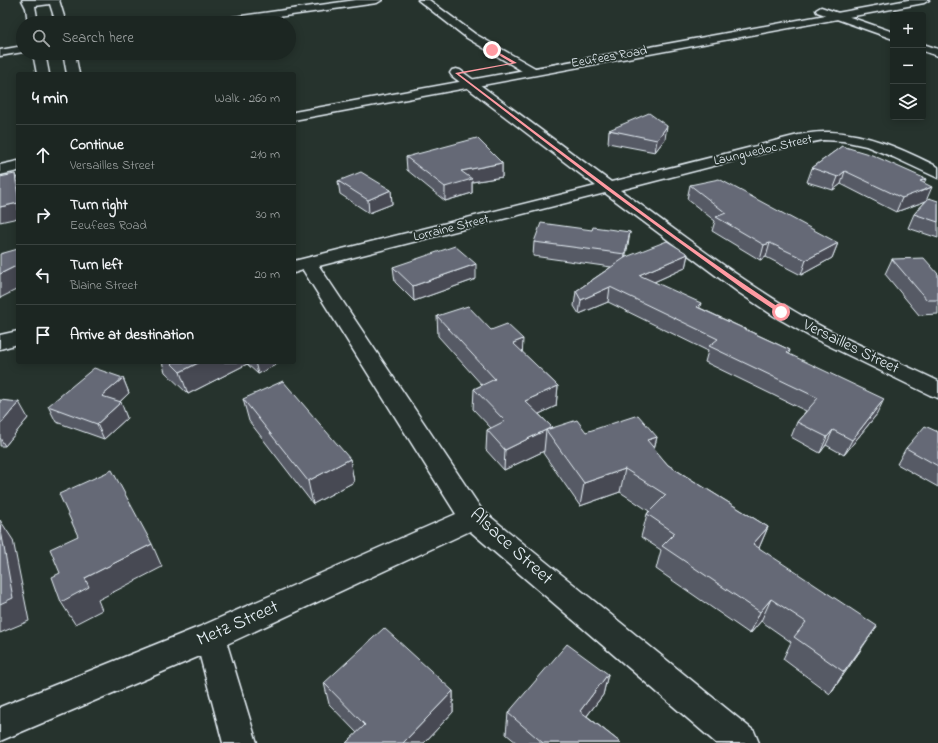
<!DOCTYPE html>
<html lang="en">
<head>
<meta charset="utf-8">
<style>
	:root { --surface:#1c2622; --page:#29322f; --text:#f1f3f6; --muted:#a0a5a5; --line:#3a4340 }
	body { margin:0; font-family:"Indie Flower",sans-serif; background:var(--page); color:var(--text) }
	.controls { position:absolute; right:12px; top:12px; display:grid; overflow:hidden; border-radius:4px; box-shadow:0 2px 10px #0003 }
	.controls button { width:36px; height:36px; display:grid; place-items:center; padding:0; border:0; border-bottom:1px solid var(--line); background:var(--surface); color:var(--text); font:20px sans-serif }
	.stop { position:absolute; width:12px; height:12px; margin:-9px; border:3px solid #ff9aa2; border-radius:50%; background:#fff }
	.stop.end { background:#ff9aa2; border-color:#fff; box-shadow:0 1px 4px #0008 }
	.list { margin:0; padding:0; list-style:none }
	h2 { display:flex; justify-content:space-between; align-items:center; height:52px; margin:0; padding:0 16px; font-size:17px }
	h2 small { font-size:13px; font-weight:400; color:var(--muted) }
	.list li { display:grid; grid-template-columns:26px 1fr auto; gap:12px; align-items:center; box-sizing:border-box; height:60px; padding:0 16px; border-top:1px solid var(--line) }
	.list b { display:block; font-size:15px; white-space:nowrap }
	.list p { margin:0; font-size:13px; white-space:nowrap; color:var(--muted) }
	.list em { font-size:13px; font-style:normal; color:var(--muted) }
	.icon { flex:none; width:22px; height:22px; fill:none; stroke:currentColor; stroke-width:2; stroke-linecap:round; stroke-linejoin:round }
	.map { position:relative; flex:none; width:938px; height:743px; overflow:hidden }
	.search { position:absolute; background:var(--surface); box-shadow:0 2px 10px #0003; left:16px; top:16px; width:280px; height:44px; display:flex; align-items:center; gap:10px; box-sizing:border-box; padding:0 14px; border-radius:22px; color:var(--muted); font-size:15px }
	.panel { position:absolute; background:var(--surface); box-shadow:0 2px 10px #0003; left:16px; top:72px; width:280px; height:292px; border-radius:4px }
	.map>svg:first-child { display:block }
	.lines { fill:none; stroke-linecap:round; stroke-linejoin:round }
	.minor-casing { stroke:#e8f1f8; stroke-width:3 }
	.major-casing { stroke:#e8f1f8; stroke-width:3 }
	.minor { fill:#26332d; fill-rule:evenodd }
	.major { fill:#26332d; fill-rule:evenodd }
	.wall { fill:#575a65; stroke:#e8f1f8 }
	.shaded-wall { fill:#474a53; stroke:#e8f1f8 }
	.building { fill:#656976; stroke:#e8f1f8 }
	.route { fill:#ff9aa2 }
	.labels { text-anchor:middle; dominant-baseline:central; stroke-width:3.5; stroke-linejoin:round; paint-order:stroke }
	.far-street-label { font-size:13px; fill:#e8f1f8; stroke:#26332d }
	.street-label { font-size:16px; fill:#e8f1f8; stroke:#26332d }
	.near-street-label { font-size:19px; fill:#e8f1f8; stroke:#26332d }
</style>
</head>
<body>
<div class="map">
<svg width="938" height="743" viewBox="0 0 938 743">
	<rect width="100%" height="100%" fill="#26332d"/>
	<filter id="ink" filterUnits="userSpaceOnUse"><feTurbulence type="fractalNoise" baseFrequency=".025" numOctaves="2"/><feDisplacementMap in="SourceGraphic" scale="8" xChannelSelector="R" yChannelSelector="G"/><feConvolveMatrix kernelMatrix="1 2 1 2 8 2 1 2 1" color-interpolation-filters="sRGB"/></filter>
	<g filter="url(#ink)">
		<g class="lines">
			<g class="minor-casing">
				<g id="minor">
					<polygon points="22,0 59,0 66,23 56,23 50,4 35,6 38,23 28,23 26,8"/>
					<polygon points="356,0 382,0 377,3 235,23 208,23 213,20"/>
					<polygon points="418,0 429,0 475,34 535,68 537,71 535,74 527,74 467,38"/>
					<polygon points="821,7 893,32 893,39 817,12 816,10"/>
					<polygon points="923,44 938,49 938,56 923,51"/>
					<polygon points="23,46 23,52 0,56 0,50"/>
					<polygon points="33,53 45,53 49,74 37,74"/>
					<polygon points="63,53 75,53 79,74 67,74"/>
					<path d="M456,69L460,70L611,182C658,171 705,159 752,147C776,141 804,131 829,132C868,133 904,150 938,167V178L893,157L866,146L843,141L823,140L787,147L620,190C675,229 729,272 787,307C834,336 889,357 938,381V398L930,395L811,337L774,316L738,292L605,193L319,266L482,510L754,731L759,743H716L470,531L227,644L257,743H223L200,656L0,741V707L199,627L456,514L303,270L294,273V261L596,186L452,76L450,73L452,70Z"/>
					<polygon points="18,331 18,344 0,349 0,335"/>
				</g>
			</g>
			<g class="major-casing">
				<g id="major">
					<polygon points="908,0 929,0 924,3 294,120 294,112"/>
					<polygon points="18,161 18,171 0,175 0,165"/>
				</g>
			</g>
			<use href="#minor" class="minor"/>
			<use href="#major" class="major"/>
		</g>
		<g class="wall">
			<polygon points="609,130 665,139 655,152 608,143"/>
			<polygon points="842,146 924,183 927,200 938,201 938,238 908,228 914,214 926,201 896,212 841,184 833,190 807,182 812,168"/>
			<polygon points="406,157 502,163 502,177 472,182 472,193 445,201 407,170"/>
			<polygon points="338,181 391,190 392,204 369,213 340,194"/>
			<polygon points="690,185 838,243 832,258 801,275 766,257 760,260 712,231 715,221 687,199"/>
			<polygon points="592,230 630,232 625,257 688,254 685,268 654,282 700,308 790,350 789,354 877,414 844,455 826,445 820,453 791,437 797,422 806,411 705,362 708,351 608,302 579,314 574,306 576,291 611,267 533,256 534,242"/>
			<polygon points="892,259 938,274 938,314 919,315 885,274"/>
			<polygon points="393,267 476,279 414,301 395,282"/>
			<polygon points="437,316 491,330 522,352 558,386 556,406 539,414 552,428 586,432 657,437 654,449 668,465 768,527 759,548 862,648 830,694 783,659 791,642 761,621 750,634 656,569 661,550 641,537 647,514 649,511 620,492 580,506 543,453 544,451 504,470 486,450 487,430 491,428 473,409 474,389 482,385 438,336"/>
			<polygon points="162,362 281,362 258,374 247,364 188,394 165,372"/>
			<polygon points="123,378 129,393 120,402 127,418 104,439 56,422 48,406"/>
			<polygon points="243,399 350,459 354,482 313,504 249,421"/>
			<polygon points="0,400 28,418 5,446 0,446"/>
			<polygon points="938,432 938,487 897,464 906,448"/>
			<polygon points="608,674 603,695 587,716 621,743 517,743 506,734 508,713"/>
			<polygon points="324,683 453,691 453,712 424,743 346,743 357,733 329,704"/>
		</g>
		<g class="shaded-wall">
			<polygon points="667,126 665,139 655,152 657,140"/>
			<polygon points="502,163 502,177 472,182 472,193 445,201 445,187 461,171"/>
			<polygon points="845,171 841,184 833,190 838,177"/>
			<polygon points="15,174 18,181 18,197"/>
			<polygon points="926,179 920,192 932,187 926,201 896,212 902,198 920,181"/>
			<polygon points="391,190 392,204 369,213 368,200"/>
			<polygon points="18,203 18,218 0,222 0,207"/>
			<polygon points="630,232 628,246 623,269 625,254"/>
			<polygon points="770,243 766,257 760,260 764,245"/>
			<polygon points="838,243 832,258 801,275 806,260"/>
			<polygon points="688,254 685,268 636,290 639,275"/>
			<polygon points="476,264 476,279 414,301 413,286"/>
			<polygon points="18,265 18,289 0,298 0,274"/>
			<polygon points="610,287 608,302 579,314 581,300"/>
			<polygon points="701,303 697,318 697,307"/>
			<polygon points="523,339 522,359 513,343"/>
			<polygon points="200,362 246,362 247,364 188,394 180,372"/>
			<polygon points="255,362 281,362 258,374"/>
			<polygon points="123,378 129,393 109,412 102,396"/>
			<polygon points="558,386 556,406 524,421 525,401"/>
			<polygon points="884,399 877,414 844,455 852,440"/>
			<polygon points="19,402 28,418 5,446 0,438 0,425"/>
			<polygon points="121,402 127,418 104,439 97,424"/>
			<polygon points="546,430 544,451 504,470 505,450"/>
			<polygon points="833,430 826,445 820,453 827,437"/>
			<polygon points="657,437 651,460 647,440"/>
			<polygon points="350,459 354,482 313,504 308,481"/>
			<polygon points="625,469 620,492 580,506 584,483"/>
			<polygon points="0,520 13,540 29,621 0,633"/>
			<polygon points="768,527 758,550 753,544"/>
			<polygon points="152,544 162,567 98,600 102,610 75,624 61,602 85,578"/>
			<polygon points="771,599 761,621 750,634 760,612"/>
			<polygon points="877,626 862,648 830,694 844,672"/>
			<polygon points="608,674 603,695 575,731 580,711"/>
			<polygon points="453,691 453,712 424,743 403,743"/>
		</g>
		<g class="building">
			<polygon points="649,113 667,126 657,140 609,130"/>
			<polygon points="477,138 502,163 461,171 472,179 445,187 406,157"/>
			<polygon points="842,146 872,155 926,179 920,181 932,187 902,198 845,171 838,177 812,168"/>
			<polygon points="361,172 391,190 368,200 338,181"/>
			<polygon points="15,174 18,197 18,203 0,207 0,177"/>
			<polygon points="719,179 838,243 806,260 770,243 764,245 716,217 726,213 690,185"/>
			<polygon points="929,198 938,201 938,222 914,214"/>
			<polygon points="541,223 592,230 593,227 630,232 625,254 534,242"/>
			<polygon points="667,241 688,254 639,275 701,303 697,307 790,350 787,353 884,399 852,440 833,430 827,437 797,422 818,398 709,346 718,339 610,287 581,300 576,291 626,257"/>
			<polygon points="455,246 476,264 413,286 393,267"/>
			<polygon points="18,249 18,265 0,274 0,254"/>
			<polygon points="924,258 938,274 938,300 927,300 892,259"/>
			<polygon points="468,306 491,330 507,324 523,339 513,343 558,386 525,401 552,427 505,450 487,430 505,421 474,389 495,379 437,316"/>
			<polygon points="170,362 200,362 180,372"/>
			<polygon points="94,368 123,378 102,396 121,402 97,424 48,406"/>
			<polygon points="283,381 350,459 308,481 243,399"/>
			<polygon points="0,400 19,402 0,425"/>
			<polygon points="638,415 657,437 647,440 668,465 768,527 753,544 877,626 844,672 794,637 806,622 771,599 760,612 662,546 675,533 647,514 666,495 625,469 584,483 546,430 577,420 586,432"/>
			<polygon points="925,426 938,432 938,466 906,448"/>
			<polygon points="112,470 152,544 85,578 89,587 61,602 52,577 60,573 50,549 78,536 59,494"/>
			<polygon points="0,525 13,598 0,604"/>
			<polygon points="384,628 453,691 403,743 346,743 365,725 324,683"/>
			<polygon points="567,644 608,674 580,711 621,743 543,743 508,713"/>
		</g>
	</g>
	<path class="route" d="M493,49L517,63L459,74C566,154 671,237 783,310V313H779L743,289L606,189L455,73L512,63L490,50Z"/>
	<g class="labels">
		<g class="far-street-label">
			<text transform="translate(609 57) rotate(-10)">Eeufees Road</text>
			<text transform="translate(763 150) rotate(-13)">Launguedoc Street</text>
			<text transform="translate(451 228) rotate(-14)">Lorraine Street</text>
		</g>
		<g class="street-label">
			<text transform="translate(851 347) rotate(26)">Versailles Street</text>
		</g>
		<g class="near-street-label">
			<text transform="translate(511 547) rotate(42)">Alsace Street</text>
			<text transform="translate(238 624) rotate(-24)">Metz Street</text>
		</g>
	</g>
</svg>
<div class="controls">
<button>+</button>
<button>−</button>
<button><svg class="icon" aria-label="layers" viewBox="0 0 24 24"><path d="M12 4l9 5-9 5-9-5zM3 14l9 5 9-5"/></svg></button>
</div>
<div class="stop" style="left:781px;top:312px"></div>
<div class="stop end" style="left:492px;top:50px"></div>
<div class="search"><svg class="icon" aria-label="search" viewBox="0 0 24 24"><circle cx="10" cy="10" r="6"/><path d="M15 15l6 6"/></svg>Search here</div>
<section class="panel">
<h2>4 min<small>Walk · 260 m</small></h2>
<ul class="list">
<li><svg class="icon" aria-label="ahead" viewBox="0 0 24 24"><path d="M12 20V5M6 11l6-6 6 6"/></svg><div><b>Continue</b><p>Versailles Street</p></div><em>210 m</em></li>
<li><svg class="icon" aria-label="right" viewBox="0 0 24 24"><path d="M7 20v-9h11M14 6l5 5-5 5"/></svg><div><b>Turn right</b><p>Eeufees Road</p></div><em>30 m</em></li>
<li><svg class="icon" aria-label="left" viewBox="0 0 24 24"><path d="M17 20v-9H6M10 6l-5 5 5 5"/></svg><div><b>Turn left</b><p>Blaine Street</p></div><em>20 m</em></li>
<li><svg class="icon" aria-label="arrive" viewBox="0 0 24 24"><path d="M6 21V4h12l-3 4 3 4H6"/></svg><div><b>Arrive at destination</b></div></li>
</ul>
</section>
</div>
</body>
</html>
